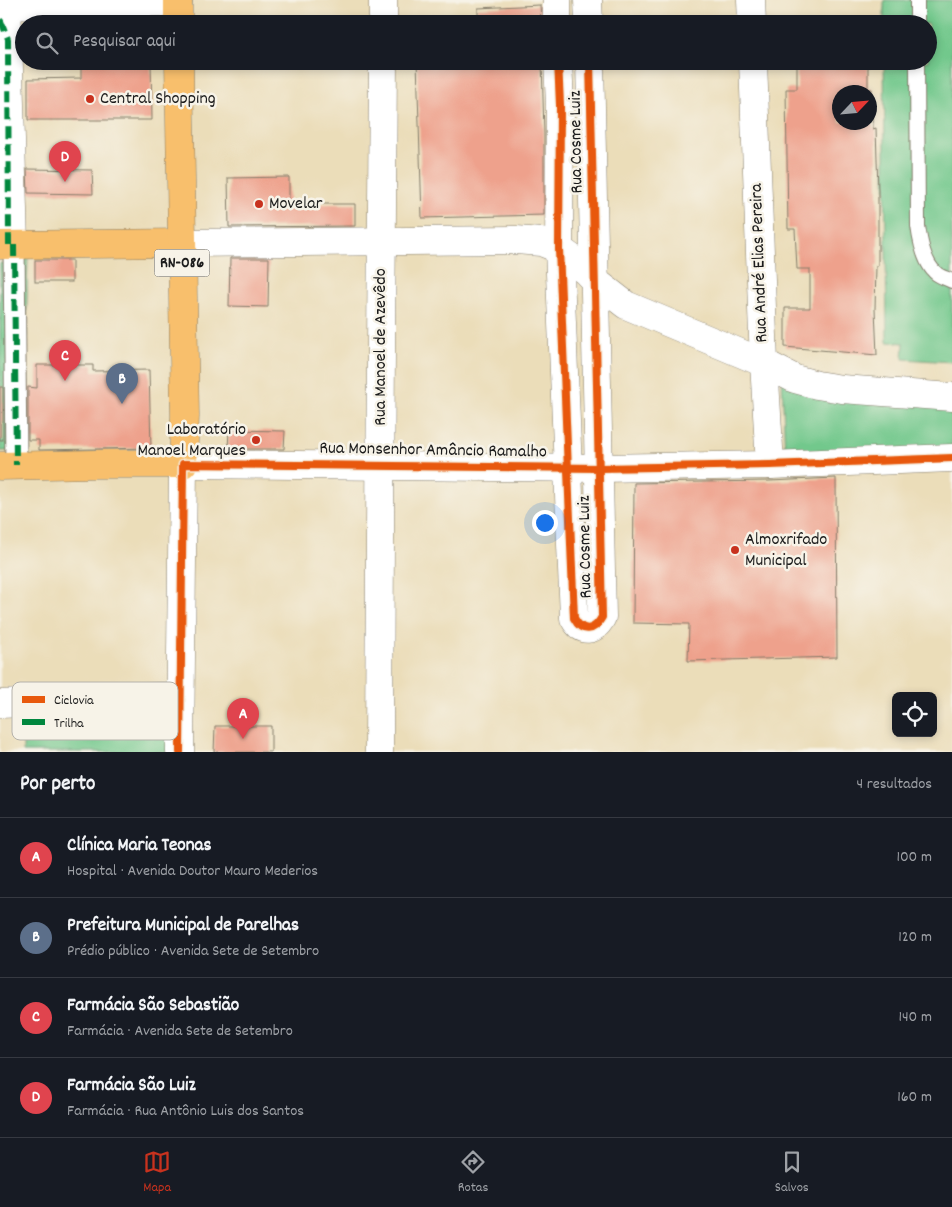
<!DOCTYPE html>
<html lang="pt">
<head>
<meta charset="utf-8">
<style>
	:root { --surface:#171b24; --page:#20242c; --text:#f1f3f6; --muted:#9ea1a6; --line:#363941; --accent:#c8321e }
	body { margin:0; font-family:Dekko,sans-serif; background:var(--page); color:var(--text) }
	.controls { position:absolute; right:15px; bottom:15px; display:grid; overflow:hidden; border-radius:8px; box-shadow:0 2px 8px #0003 }
	.controls button { width:45px; height:45px; display:grid; place-items:center; padding:0; border:0; border-bottom:1px solid var(--line); background:var(--surface); color:var(--text); font:25px sans-serif }
	.compass { position:absolute; left:832px; top:85px; width:45px; height:45px; border-radius:50%; background:var(--surface); box-shadow:0 2px 8px #0003; rotate:64deg }
	.you { position:absolute; left:544px; top:522px; width:18px; height:18px; margin:-12px; border:4px solid #fff; border-radius:50%; background:#1a73e8; box-shadow:0 0 0 8px #1a73e833 }
	.badge { display:grid; place-items:center; width:32px; height:32px; border-radius:50%; background:var(--accent); color:#fff; font-size:16px; font-weight:700 }
	.pin { position:absolute; translate:-50% -41px; filter:drop-shadow(0 1px 2px #0008) }
	.pin::after { content:''; position:absolute; top:26px; width:18px; height:15px; background:inherit; clip-path:polygon(0 0,100% 0,50% 100%) }
	.list { margin:0; padding:0; list-style:none }
	h2 { display:flex; justify-content:space-between; align-items:center; height:65px; margin:0; padding:0 20px; font-size:21px }
	h2 small { font-size:16px; font-weight:400; color:var(--muted) }
	.list li { display:grid; grid-template-columns:32px 1fr auto; gap:15px; align-items:center; box-sizing:border-box; height:80px; padding:0 20px; border-top:1px solid var(--line) }
	.list b { display:block; font-size:19px; white-space:nowrap }
	.list p { margin:0; font-size:16px; white-space:nowrap; color:var(--muted) }
	.list em { font-size:16px; font-style:normal; color:var(--muted) }
	.icon { flex:none; width:28px; height:28px; fill:none; stroke:currentColor; stroke-width:2; stroke-linecap:round; stroke-linejoin:round }
	.map { position:relative; flex:none; width:952px; height:752px; overflow:hidden }
	.search { position:absolute; background:var(--surface); box-shadow:0 2px 8px #0003; left:15px; right:15px; top:15px; height:55px; display:flex; align-items:center; gap:12px; box-sizing:border-box; padding:0 18px; border-radius:28px; color:var(--muted); font-size:19px }
	.sheet { height:385px; background:var(--surface) }
	nav { display:flex; justify-content:space-around; align-items:center; box-sizing:border-box; height:70px; border-top:1px solid var(--line); background:var(--surface); font-size:14px; color:var(--muted) }
	nav a { display:grid; justify-items:center; gap:2px }
	nav .on { color:var(--accent) }
	.map>svg:first-child { display:block }
	.green { fill:#72c88c; stroke:#477254 }
	.building { fill:#eea18c; fill-rule:evenodd }
	.lines { fill:none; stroke-linecap:round; stroke-linejoin:round }
	.service-casing { stroke:#847c6a; stroke-width:16 }
	.pedestrian-casing { stroke:#847c6a; stroke-width:23 }
	.minor-casing { stroke:#847c6a; stroke-width:29 }
	.tertiary-casing { stroke:#847c6a; stroke-width:29 }
	.primary-casing { stroke:#847c6a; stroke-width:29 }
	.service { stroke:#fff; stroke-width:14 }
	.pedestrian { stroke:#fff; stroke-width:21 }
	.minor { stroke:#fff; stroke-width:28 }
	.tertiary { stroke:#fff; stroke-width:28 }
	.primary { stroke:#f8bf6c; stroke-width:28 }
	.quiet { stroke:#00873e; stroke-width:6; stroke-dasharray:12 6; stroke-linecap:butt }
	.cycleway-casing { stroke:#f7f3e8; stroke-width:11 }
	.cycleway { stroke:#e8590c; stroke-width:8 }
	.poi-dot { fill:#c8321e; stroke:#f7f3e8; stroke-width:2 }
	.labels { text-anchor:middle; dominant-baseline:central; stroke-width:5; stroke-linejoin:round; paint-order:stroke }
	.shield { fill:#f7f3e8; stroke:#5e5c59; stroke-width:1 }
	.shield-label { font-size:16px; font-weight:bold; fill:#1c1c1c }
	.poi-label { font-size:18px; fill:#1c1c1c; stroke:#f7f3e8; text-anchor:start }
	.street-label { font-size:18px; fill:#1c1c1c; stroke:#f7f3e8 }
	.key { fill:#f7f3e8; stroke:#b5b2ab; stroke-width:1 }
	.key-label { font-size:14px; fill:#1c1c1c }
</style>
</head>
<body>
<div class="map">
<svg width="952" height="752" viewBox="0 0 952 752">
	<rect width="100%" height="100%" fill="#f7f3e8"/>
	<filter id="ink" filterUnits="userSpaceOnUse"><feTurbulence type="fractalNoise" baseFrequency=".02" numOctaves="2"/><feDisplacementMap in="SourceGraphic" scale="10" xChannelSelector="R" yChannelSelector="G"/><feConvolveMatrix kernelMatrix="1 2 1 2 8 2 1 2 1" color-interpolation-filters="sRGB"/></filter>
	<filter id="wash" filterUnits="userSpaceOnUse"><feTurbulence type="fractalNoise" baseFrequency=".0096" numOctaves="4" result="noise"/><feDisplacementMap in="SourceGraphic" scale="20" xChannelSelector="R" yChannelSelector="G"/><feGaussianBlur stdDeviation="1.12" result="paint"/><feColorMatrix in="noise" values="0 0 0 0 0 0 0 0 0 0 0 0 0 0 0 0 0 1.4 0 .05"/><feComposite in="paint" operator="in"/></filter>
	<g filter="url(#wash)">
		<rect width="100%" height="100%" fill="#ebddb9"/>
		<g class="green">
			<polygon points="884,0 952,0 952,362 903,359 904,343 887,342 884,61 928,61 928,24 884,24"/>
			<polygon points="28,254 24,422 8,451 0,451 0,263 6,263"/>
			<polygon points="782,377 952,400 952,453 785,457"/>
			<polygon points="153,708 161,712 167,721 167,752 23,752 23,720 26,714"/>
		</g>
		<g id="blocks">
			<g class="building">
				<polygon points="540,5 541,24 478,24 478,8"/>
				<polygon points="81,61 151,61 152,120 28,120 28,79 81,78"/>
				<polygon points="417,61 542,61 544,134 544,215 422,218"/>
				<path d="M797,61H868V89H872L873,129L876,128L878,190V266H876L875,309L877,355L785,347V308H810V269H797L795,229H788L786,89H797ZM840,92H870V122H840Z"/>
				<polygon points="27,169 92,170 93,194 28,193"/>
				<polygon points="289,177 289,204 355,204 355,226 229,227 228,178"/>
				<polygon points="230,258 269,258 268,307 229,306"/>
				<rect x="35" y="260" width="37" height="22"/>
				<polygon points="37,365 93,365 93,371 149,370 151,448 39,450 39,440 28,440 28,387 37,388"/>
				<rect x="0" y="387" width="3" height="53"/>
				<polygon points="229,430 285,431 284,449 228,449"/>
				<polygon points="836,478 837,657 688,661 689,624 633,623 634,483 770,481"/>
				<polygon points="215,726 271,726 271,752 214,752"/>
			</g>
		</g>
	</g>
	<g filter="url(#ink)">
		<use href="#blocks" fill-opacity="0" stroke="#847c6a" stroke-width="1"/>
		<g class="lines">
			<g class="service-casing">
				<g id="service">
					<polyline points="917,0 917,24"/>
					<path d="M917,61L918,226C920,241 924,264 937,274C941,277 948,279 952,281"/>
				</g>
			</g>
			<g class="pedestrian-casing">
				<polyline id="pedestrian" points="14,245 16,465"/>
			</g>
			<g class="minor-casing">
				<g id="minor">
					<polyline points="7,0 14,245"/>
					<polyline points="557,0 557,24"/>
					<polyline points="588,0 589,24"/>
					<polyline points="751,0 752,24"/>
					<polyline points="0,6 178,2"/>
					<polyline points="383,24 383,0"/>
					<path d="M558,61L560,105L559,249L574,618C582,633 594,632 602,617L590,61"/>
					<polyline points="753,61 764,363 770,465"/>
					<polyline points="0,704 180,696"/>
					<path d="M379,752C381,522 380,291 383,61"/>
				</g>
			</g>
			<g class="tertiary-casing">
				<g id="tertiary">
					<polyline points="181,243 516,240 541,242 559,249 576,261 595,281 626,305 764,363 795,379 817,385 842,389 952,397"/>
					<polyline points="180,752 183,464 600,468 770,465 952,458"/>
				</g>
			</g>
			<g class="primary-casing">
				<g id="primary">
					<polyline points="178,0 178,24"/>
					<polyline points="0,245 181,243"/>
					<polyline points="0,466 94,464 183,464 185,416 179,61"/>
				</g>
			</g>
			<use href="#service" class="service"/>
			<use href="#pedestrian" class="pedestrian"/>
			<use href="#minor" class="minor"/>
			<use href="#tertiary" class="tertiary"/>
			<use href="#primary" class="primary"/>
			<g class="quiet">
				<polyline points="0,20 1,21 8,39 9,245"/>
				<polyline points="14,245 16,465"/>
			</g>
			<g class="cycleway-casing">
				<g id="cycleway">
					<path d="M558,61L560,105L559,249L574,618C582,633 594,632 602,617L590,61"/>
					<polyline points="180,752 183,464 600,468 770,465 952,458"/>
				</g>
			</g>
			<use href="#cycleway" class="cycleway"/>
		</g>
	</g>
	<g class="poi-dot">
		<circle cx="90" cy="99" r="5"/>
		<circle cx="259" cy="204" r="5"/>
		<circle cx="256" cy="440" r="5"/>
		<circle cx="735" cy="550" r="5"/>
	</g>
	<g class="labels">
		<rect class="shield" x="154.5" y="249.5" width="55" height="27" rx="4"/>
		<g class="shield-label">
			<text x="182" y="263">RN-086</text>
		</g>
		<g class="poi-label">
			<text x="100" y="99">Central Shopping</text>
			<text x="269" y="204">Movelar</text>
			<text x="246" y="430" text-anchor="end">Laboratório<tspan x="246" dy="21">Manoel Marques</tspan></text>
			<text x="745" y="540">Almoxrifado<tspan x="745" dy="21">Municipal</tspan></text>
		</g>
		<g class="street-label">
			<text transform="translate(577 142) rotate(-91)">Rua Cosme Luiz</text>
			<text transform="translate(760 263) rotate(-92)">Rua André Elias Pereira</text>
			<text transform="translate(381 347) rotate(-90)">Rua Manoel de Azevêdo</text>
			<text transform="translate(433 451) rotate(1)">Rua Monsenhor Amâncio Ramalho</text>
			<text transform="translate(586 547) rotate(-91)">Rua Cosme Luiz</text>
		</g>
	</g>
	<rect x="12" y="682" width="166" height="58" rx="8" class="key"/>
	<rect x="22" y="696" width="23" height="7" fill="#e8590c"/>
	<rect x="22" y="719" width="23" height="6" fill="#00873e"/>
	<g class="key-label">
		<text x="54" y="704">Ciclovia</text>
		<text x="54" y="727">Trilha</text>
	</g>
</svg>
<div class="controls">
<button><svg class="icon" aria-label="locate" viewBox="0 0 24 24"><circle cx="12" cy="12" r="6"/><path d="M12 2v4M12 18v4M2 12h4M18 12h4"/></svg></button>
</div>
<svg class="compass" viewBox="-18 -18 36 36"><path d="M0-13l5 13h-10z" fill="#e53935"/><path d="M0 13l5-13h-10z" fill="#9ea1a6"/></svg>
<div class="you"></div>
<div class="pin badge" style="left:243px;top:739px;background:#e0444e">A</div>
<div class="pin badge" style="left:122px;top:404px;background:#5c6f8a">B</div>
<div class="pin badge" style="left:65px;top:381px;background:#e0444e">C</div>
<div class="pin badge" style="left:65px;top:182px;background:#e0444e">D</div>
<div class="search"><svg class="icon" aria-label="search" viewBox="0 0 24 24"><circle cx="10" cy="10" r="6"/><path d="M15 15l6 6"/></svg>Pesquisar aqui</div>
</div>
<section class="sheet">
<h2>Por perto<small>4 resultados</small></h2>
<ul class="list">
<li><span class="badge" style="background:#e0444e">A</span><div><b>Clínica Maria Teonas</b><p>Hospital · Avenida Doutor Mauro Mederios</p></div><em>100 m</em></li>
<li><span class="badge" style="background:#5c6f8a">B</span><div><b>Prefeitura Municipal de Parelhas</b><p>Prédio público · Avenida Sete de Setembro</p></div><em>120 m</em></li>
<li><span class="badge" style="background:#e0444e">C</span><div><b>Farmácia São Sebastião</b><p>Farmácia · Avenida Sete de Setembro</p></div><em>140 m</em></li>
<li><span class="badge" style="background:#e0444e">D</span><div><b>Farmácia São Luiz</b><p>Farmácia · Rua Antônio Luis dos Santos</p></div><em>160 m</em></li>
</ul>
</section>
<nav>
<a class="on"><svg class="icon" aria-label="map" viewBox="0 0 24 24"><path d="M3 6l6-2 6 2 6-2v14l-6 2-6-2-6 2zM9 4v14M15 6v14"/></svg>Mapa</a>
<a><svg class="icon" aria-label="directions" viewBox="0 0 24 24"><path d="M12 3l9 9-9 9-9-9zM9 14v-3h6M13 9l2 2-2 2"/></svg>Rotas</a>
<a><svg class="icon" aria-label="saved" viewBox="0 0 24 24"><path d="M7 4h10v16l-5-4-5 4z"/></svg>Salvos</a>
</nav>
</body>
</html>
